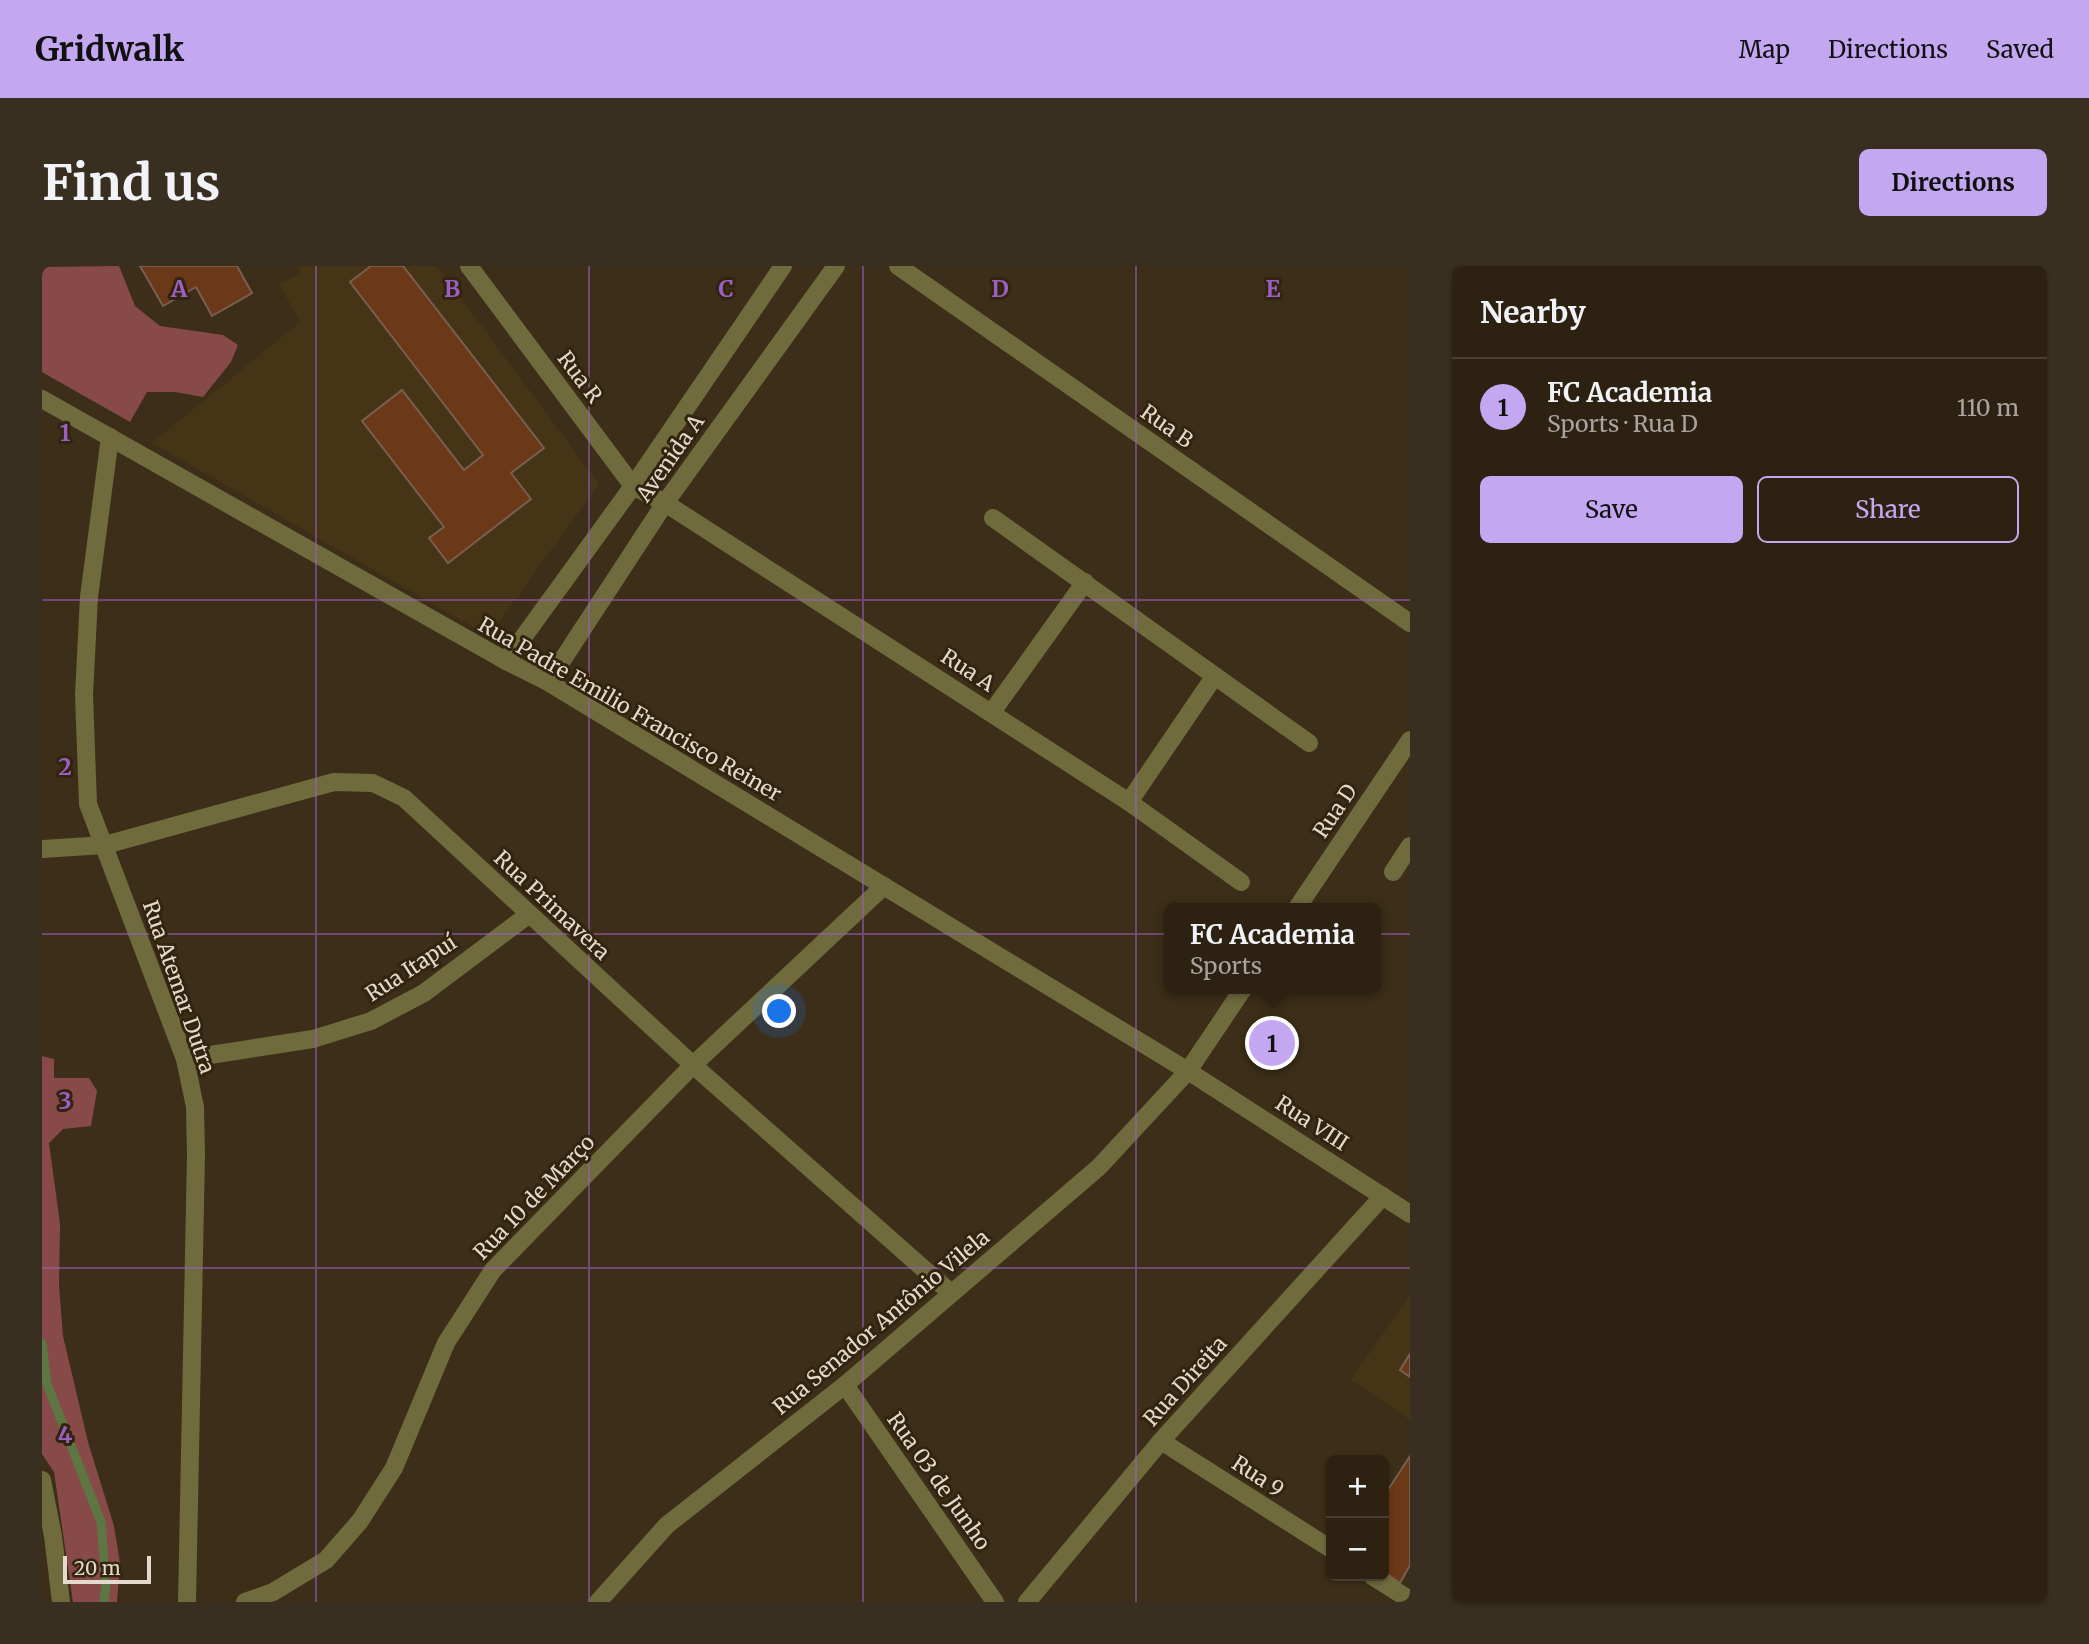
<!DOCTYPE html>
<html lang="en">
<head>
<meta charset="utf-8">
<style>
	:root { --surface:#2d2212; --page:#392f20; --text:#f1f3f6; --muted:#a7a49f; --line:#483f32; --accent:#c4a7f1 }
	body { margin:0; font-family:Merriweather,serif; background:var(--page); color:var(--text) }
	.controls { position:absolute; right:21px; bottom:21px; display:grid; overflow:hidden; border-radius:10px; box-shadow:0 2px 5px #0004 }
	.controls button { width:63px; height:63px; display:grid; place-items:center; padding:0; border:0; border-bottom:2px solid var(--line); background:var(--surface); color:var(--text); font:35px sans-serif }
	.scale { position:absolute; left:21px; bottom:18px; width:88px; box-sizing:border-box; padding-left:7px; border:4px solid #e3dacd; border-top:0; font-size:19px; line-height:24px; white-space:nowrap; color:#e3dacd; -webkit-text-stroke:5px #32240e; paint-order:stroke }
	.you { position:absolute; left:738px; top:746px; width:24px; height:24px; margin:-18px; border:5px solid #fff; border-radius:50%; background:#1a73e8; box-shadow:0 0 0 10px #1a73e833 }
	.badge { display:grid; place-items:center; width:46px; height:46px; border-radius:50%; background:var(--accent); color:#111; font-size:23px; font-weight:700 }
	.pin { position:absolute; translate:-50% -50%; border:4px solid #fff; box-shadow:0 2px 7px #0006 }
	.popup { position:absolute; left:1122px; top:637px; width:217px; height:91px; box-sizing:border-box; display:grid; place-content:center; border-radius:10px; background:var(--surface); filter:drop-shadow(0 2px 5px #0005); font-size:23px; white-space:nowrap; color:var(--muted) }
	.popup b { font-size:26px; color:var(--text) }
	.popup::after { content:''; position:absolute; left:50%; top:100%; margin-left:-14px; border:14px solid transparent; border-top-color:var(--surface) }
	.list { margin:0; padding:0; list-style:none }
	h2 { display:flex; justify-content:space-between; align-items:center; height:91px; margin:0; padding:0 28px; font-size:30px }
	h2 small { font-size:23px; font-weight:400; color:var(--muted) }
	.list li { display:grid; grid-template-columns:46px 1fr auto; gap:21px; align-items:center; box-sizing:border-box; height:98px; padding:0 28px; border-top:2px solid var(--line) }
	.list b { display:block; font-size:26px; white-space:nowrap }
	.list p { margin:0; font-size:23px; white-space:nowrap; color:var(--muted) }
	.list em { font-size:23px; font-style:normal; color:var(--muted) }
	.actions { display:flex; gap:14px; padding:21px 28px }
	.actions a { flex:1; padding:16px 0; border:2px solid var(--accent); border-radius:10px; text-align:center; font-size:24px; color:var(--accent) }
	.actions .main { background:var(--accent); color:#111 }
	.map { position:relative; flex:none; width:1368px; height:1336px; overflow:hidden; border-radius:10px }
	header { display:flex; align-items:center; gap:42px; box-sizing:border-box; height:98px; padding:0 35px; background:var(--accent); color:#111 }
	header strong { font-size:33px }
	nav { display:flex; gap:38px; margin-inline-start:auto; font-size:24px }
	.intro { display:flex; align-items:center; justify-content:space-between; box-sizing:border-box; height:168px; padding:0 42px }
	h1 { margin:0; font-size:49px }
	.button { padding:18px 32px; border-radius:10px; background:var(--accent); color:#111; font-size:24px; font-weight:700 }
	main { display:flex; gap:42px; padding:0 42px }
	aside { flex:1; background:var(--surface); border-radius:10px; box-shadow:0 2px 5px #0004 }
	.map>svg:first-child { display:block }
	.built { fill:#463417 }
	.forest { fill:#884a48 }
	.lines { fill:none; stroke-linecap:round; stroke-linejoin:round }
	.stream { stroke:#5c7741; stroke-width:9 }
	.building { fill:#6b3818; stroke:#795f51; stroke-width:2 }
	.minor { stroke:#6f6b3d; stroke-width:18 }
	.grid { fill:none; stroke:#9a60c3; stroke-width:2; stroke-opacity:0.55 }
	.labels { text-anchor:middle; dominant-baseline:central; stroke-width:6; stroke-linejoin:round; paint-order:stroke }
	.street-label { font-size:21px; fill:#e3dacd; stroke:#32240e }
	.grid-label { font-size:23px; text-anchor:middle; font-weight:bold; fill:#9a60c3; stroke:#32240e; stroke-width:6; stroke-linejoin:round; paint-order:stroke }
</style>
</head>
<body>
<header>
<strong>Gridwalk</strong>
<nav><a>Map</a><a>Directions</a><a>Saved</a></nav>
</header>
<div class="intro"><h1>Find us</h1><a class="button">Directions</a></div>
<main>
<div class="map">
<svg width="1368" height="1336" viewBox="0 0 1368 1336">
	<rect width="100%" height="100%" fill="#3c2e18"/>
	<g class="built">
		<polygon points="256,0 395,0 557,218 447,370 110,177 258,56 237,18 259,7"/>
		<polygon points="1368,1028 1368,1154 1309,1114"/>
	</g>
	<g class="forest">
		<polygon points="77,0 93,40 118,60 181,69 196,79 189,96 161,131 133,126 105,126 88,156 0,106 0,1"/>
		<polygon points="0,790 12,793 12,812 47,812 55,825 49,860 21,863 7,877 18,958 17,1019 21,1070 46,1176 72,1260 78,1297 75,1336 31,1336 12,1206 0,1188"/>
	</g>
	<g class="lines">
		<polyline class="stream" points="0,1077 5,1118 59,1256 64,1318 62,1336"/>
	</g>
	<g class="building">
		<polygon points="98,0 195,0 210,27 170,50 154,21 121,40"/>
		<polygon points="329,0 361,0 502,182 469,207 489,233 406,297 387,272 402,261 320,155 360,124 422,204 441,189 308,16"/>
		<polygon points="1368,1088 1368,1111 1358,1104"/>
		<polygon points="1368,1190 1368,1299 1358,1317 1342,1306 1342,1230"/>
	</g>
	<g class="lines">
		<g class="minor">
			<polyline points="427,0 591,220 623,237 1087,536 1199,616"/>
			<polyline points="856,0 1368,357"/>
			<polyline points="0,133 464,395 506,416 1146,805 1368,948"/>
			<polyline points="68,171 47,331 42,429 46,538 143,793 153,841 154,889 145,1336"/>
			<polyline points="951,252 1267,477"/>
			<polyline points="464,395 591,220 741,0"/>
			<polyline points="506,416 623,237 794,0"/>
			<polyline points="950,446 1043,316"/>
			<polyline points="1087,536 1172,411"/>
			<polyline points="0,583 63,579 292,516 331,517 362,532 651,799 909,1027"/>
			<polyline points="1351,606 1368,580"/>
			<polyline points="1255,642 1368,474"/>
			<polyline points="143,793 271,773 329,755 382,727 486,649"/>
			<polyline points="803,1119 953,1336"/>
			<polyline points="1119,1175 1289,1283"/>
			<polyline points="0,1214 11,1270 19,1336"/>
			<polyline points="1330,1310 1368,1334"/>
			<polyline points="203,1336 231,1326 284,1294 318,1255 352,1202 404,1077 451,1004 651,799 842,620"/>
			<polyline points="556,1336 625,1259 803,1119 1057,901 1146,805 1201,723"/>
			<polyline points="985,1336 1119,1175 1341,930"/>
		</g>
	</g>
	<path class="grid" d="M274,0V1336M547,0V1336M821,0V1336M1094,0V1336M0,334H1368M0,668H1368M0,1002H1368"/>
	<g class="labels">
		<g class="street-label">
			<text transform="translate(538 111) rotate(53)">Rua R</text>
			<text transform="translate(1125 160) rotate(35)">Rua B</text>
			<text transform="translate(628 192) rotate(-55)">Avenida A</text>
			<text transform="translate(926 404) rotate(33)">Rua A</text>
			<text transform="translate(588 443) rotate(30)">Rua Padre Emilio Francisco Reiner</text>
			<text transform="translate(1293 545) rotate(-56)">Rua D</text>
			<text transform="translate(510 639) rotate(43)">Rua Primavera</text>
			<text transform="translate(369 702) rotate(-33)">Rua Itapuí</text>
			<text transform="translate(137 721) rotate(71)">Rua Atemar Dutra</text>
			<text transform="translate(1270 857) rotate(33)">Rua VIII</text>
			<text transform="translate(492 931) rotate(-46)">Rua 10 de Março</text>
			<text transform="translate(839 1056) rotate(-40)">Rua Senador Antônio Vilela</text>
			<text transform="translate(1143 1115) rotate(-48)">Rua Direita</text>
			<text transform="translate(1216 1210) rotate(33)">Rua 9</text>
			<text transform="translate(897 1215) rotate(55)">Rua 03 de Junho</text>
		</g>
	</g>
	<g class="grid-label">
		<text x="137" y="31">A</text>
		<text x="410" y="31">B</text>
		<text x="684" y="31">C</text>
		<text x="958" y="31">D</text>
		<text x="1231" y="31">E</text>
		<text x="23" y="175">1</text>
		<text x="23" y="509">2</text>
		<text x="23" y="843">3</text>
		<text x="23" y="1177">4</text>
	</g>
</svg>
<div class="controls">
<button>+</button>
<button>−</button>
</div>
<div class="scale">20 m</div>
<div class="you"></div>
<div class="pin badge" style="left:1230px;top:777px">1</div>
<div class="popup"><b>FC Academia</b>Sports</div>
</div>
<aside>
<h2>Nearby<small></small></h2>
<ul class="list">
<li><span class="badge">1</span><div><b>FC Academia</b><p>Sports · Rua D</p></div><em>110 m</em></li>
</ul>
<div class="actions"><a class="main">Save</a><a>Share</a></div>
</aside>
</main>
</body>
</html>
